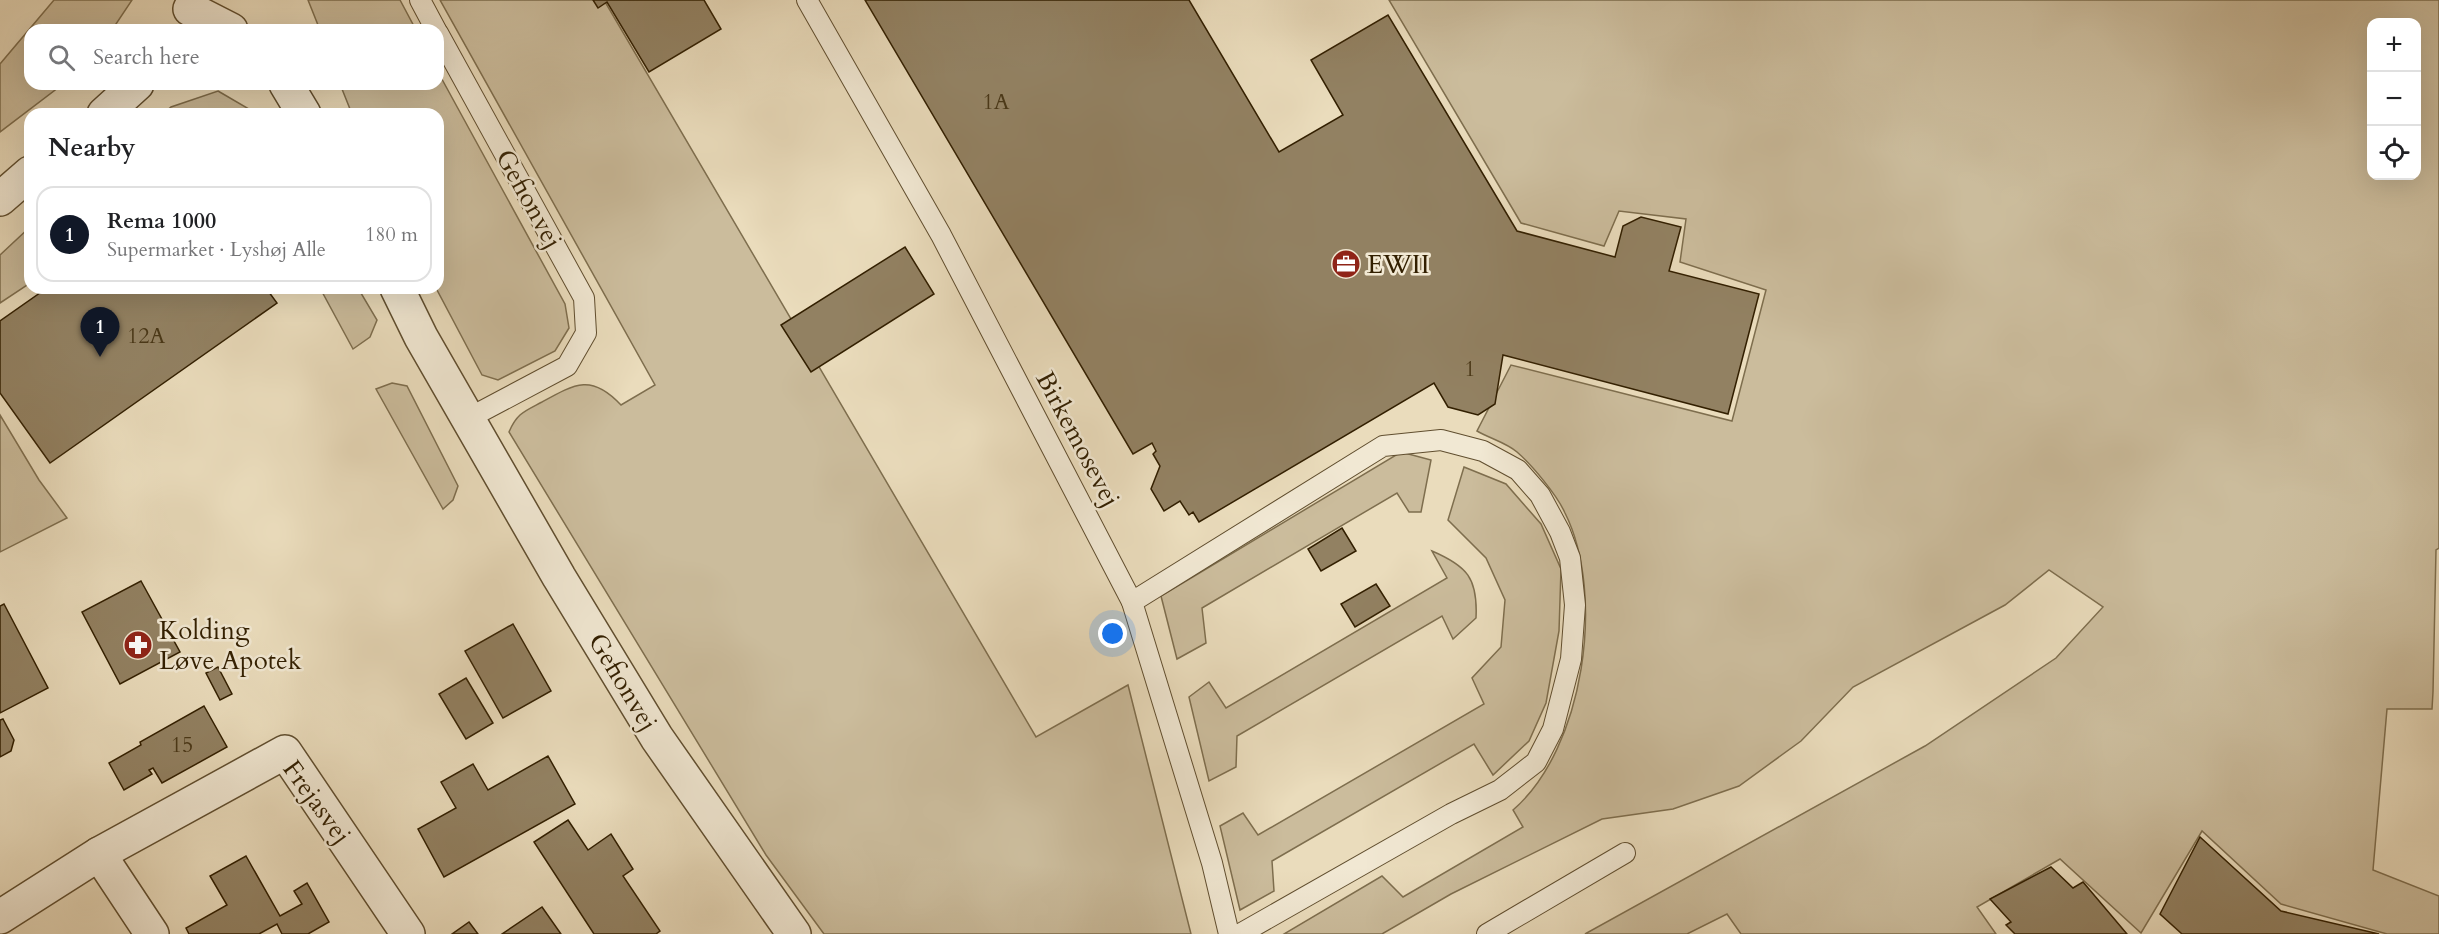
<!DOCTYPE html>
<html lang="en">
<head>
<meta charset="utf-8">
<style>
	:root { --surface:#fff; --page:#f2f2f2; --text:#202124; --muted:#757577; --line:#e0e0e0; --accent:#111827 }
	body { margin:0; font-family:Cardo,serif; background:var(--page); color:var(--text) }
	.controls { position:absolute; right:18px; top:18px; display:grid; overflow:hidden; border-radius:12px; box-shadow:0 6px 24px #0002 }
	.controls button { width:54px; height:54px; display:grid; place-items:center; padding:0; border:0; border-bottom:2px solid var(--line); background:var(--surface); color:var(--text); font:30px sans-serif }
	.you { position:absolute; left:1113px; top:634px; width:21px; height:21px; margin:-15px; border:4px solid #fff; border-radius:50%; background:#1a73e8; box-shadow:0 0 0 9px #1a73e833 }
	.badge { display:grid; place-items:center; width:39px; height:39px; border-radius:50%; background:var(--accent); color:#fff; font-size:20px; font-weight:700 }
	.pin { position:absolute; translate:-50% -50px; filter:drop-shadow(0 2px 3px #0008) }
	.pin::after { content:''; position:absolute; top:32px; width:21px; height:18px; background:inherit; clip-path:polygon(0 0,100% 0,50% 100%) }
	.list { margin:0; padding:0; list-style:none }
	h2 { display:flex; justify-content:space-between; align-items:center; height:78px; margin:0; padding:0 24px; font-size:26px }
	h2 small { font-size:20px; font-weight:400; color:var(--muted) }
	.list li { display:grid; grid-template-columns:39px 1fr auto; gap:18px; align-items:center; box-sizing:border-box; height:96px; margin:0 12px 12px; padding:0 12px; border:2px solid var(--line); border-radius:18px }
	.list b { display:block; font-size:22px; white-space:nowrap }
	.list p { margin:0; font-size:20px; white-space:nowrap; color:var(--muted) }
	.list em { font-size:20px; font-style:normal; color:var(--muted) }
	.icon { flex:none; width:33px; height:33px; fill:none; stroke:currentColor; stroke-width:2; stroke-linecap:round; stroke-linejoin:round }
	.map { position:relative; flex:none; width:2439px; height:934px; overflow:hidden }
	.search { position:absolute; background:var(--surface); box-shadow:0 6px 24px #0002; left:24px; top:24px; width:420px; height:66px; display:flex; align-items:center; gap:15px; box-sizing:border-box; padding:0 21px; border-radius:18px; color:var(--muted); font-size:22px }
	.panel { position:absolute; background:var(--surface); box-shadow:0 6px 24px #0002; left:24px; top:108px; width:420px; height:186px; border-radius:18px }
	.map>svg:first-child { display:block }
	.green { fill:#cbbc9c; stroke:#7e6e4e; stroke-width:1.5; fill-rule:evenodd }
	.building { fill:#928162; stroke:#321f00; stroke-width:1.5 }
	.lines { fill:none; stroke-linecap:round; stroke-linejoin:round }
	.service-casing { stroke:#604e2f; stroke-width:22 }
	.minor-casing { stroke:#604e2f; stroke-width:36 }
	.tertiary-casing { stroke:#604e2f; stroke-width:36 }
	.service { stroke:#f1e8d3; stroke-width:20 }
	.minor { stroke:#f1e8d3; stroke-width:33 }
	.tertiary { stroke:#f1e8d3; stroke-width:33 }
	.labels { text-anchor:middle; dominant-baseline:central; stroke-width:5; stroke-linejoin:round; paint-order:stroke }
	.number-label { font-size:22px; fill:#4a3818 }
	.street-label { font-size:26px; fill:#321f00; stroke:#f1e8d3 }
	.poi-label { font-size:26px; fill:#321f00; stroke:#f1e8d3; text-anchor:start }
</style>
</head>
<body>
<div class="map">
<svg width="2439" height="934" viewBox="0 0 2439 934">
	<rect width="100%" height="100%" fill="#eadcbc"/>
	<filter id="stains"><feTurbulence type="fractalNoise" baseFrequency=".00333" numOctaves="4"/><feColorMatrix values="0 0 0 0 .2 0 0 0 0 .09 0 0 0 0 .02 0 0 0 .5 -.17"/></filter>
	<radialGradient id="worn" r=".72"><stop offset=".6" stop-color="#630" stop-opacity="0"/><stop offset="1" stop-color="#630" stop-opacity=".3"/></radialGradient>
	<g class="green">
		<polygon points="54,0 132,0 112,30 30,30 30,84 63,84 0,132 0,64"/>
		<polygon points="308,0 400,0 416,30 320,30"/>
		<path d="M440,0H604L1036,737L1128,685L1191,934H824L766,855L509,432C517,413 525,411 542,402C576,383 592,374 621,405L655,385Z"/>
		<path d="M1389,0H2439V548L2436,550L2433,692L2432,709H2387L2373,870L2439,896V934H2387L2281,904L2202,831L2141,933L2060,859L1977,907L1996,934H1741L1727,914L1687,934H1585L1925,746L2056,658L2103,607L2049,570L2005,605L1853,687L1801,741L1739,786L1673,809L1602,819L1451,894L1382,934H1284L1382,876L1403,897L1523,827L1513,810C1584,749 1606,595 1565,513C1557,495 1532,465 1517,452C1507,443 1489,438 1477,431L1511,365L1732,421L1766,290L1680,262L1686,219L1619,211L1604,246L1521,223ZM2372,22H2416V176H2372Z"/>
		<polygon points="438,72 565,304 569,328 555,351 498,380 482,375 436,288 438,114 352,114 340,84 438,84"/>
		<polygon points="218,91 249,109 253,114 163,114 171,107"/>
		<polygon points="30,227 30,283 0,303 0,255"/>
		<polygon points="320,288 358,288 377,320 370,337 353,349"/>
		<polygon points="392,383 407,386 458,486 453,500 443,509 376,389"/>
		<polygon points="0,415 39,480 67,518 0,552"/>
		<polygon points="1401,452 1431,460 1421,512 1409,512 1397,493 1202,608 1206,643 1177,659 1161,596"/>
		<polygon points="1464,467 1506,484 1541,524 1561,569 1559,631 1546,703 1529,741 1493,775 1474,744 1272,861 1274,891 1240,910 1220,826 1243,813 1258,835 1484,704 1472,678 1501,647 1505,600 1486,558 1448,520"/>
		<path d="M1432,551C1467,566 1478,578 1476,618L1453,639L1442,616L1237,736L1236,767L1209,781L1189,697L1209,682L1226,708L1447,578Z"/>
	</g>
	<g class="building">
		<polygon points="593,0 704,0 721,29 649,72 607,2 598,8"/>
		<polygon points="865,0 1189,0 1279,152 1343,115 1311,60 1388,15 1517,231 1615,257 1623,226 1641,217 1681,227 1669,271 1759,294 1728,414 1503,355 1495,404 1478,415 1448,407 1434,383 1199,522 1193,512 1189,515 1180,501 1164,511 1151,489 1160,466 1153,454 1156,451 1152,443 1133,454"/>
		<polygon points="905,247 934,294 811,372 781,325"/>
		<polygon points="47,288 266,288 277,303 50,463 0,393 0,321"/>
		<polygon points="1342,528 1356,551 1321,571 1308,549"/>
		<polygon points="141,581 180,652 120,684 82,612"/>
		<polygon points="1376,584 1390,606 1355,627 1341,604"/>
		<polygon points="4,604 48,688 0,713 0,606"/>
		<polygon points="513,624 551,691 503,718 465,651"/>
		<polygon points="218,667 232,694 220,700 206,673"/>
		<polygon points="466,678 493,723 466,739 439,694"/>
		<polygon points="204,706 227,747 162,783 153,768 149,770 152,774 124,790 109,763 141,745 140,742"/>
		<polygon points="3,719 14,740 11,751 0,757 0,720"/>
		<polygon points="548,756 575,804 444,877 418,829 456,808 441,782 473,764 488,790"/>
		<polygon points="568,820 588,850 611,834 633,869 623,876 660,931 656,934 594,934 534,842"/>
		<polygon points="2200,837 2281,911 2379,934 2182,934 2160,914"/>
		<polygon points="246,856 280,916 302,904 294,891 307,883 329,922 308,934 282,934 277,924 259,934 189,934 186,928 227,905 210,876"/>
		<polygon points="2051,867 2073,888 2083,882 2127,934 2015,934 2006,925 2011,922 1990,899"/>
		<polygon points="542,907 561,934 502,934"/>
		<polygon points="469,922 478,934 452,934"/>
	</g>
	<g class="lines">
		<g class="service-casing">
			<g id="service">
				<polyline points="420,0 436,30"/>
				<polyline points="807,0 941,235 1132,602 1212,863 1229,934"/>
				<polyline points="438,33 584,298 586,333 567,366 469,418"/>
				<polyline points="1132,602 1383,446 1441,440 1483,451 1518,470 1540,495 1560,532 1570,558 1575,605 1571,659 1553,729 1536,762 1500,790 1451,814 1240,934"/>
				<polyline points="1487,934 1625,853"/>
			</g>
		</g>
		<g class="minor-casing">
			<g id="minor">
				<polyline points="99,854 152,934"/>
				<polyline points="0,917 99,854 285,752 408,934"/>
			</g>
		</g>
		<g class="tertiary-casing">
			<g id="tertiary">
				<polyline points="190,9 231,30"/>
				<polyline points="286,84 304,114"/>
				<polyline points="104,114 137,84"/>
				<polyline points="0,199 30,173"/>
				<polyline points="397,288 421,337 559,577 657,738 794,934"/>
			</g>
		</g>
		<use href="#service" class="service"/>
		<use href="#minor" class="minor"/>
		<use href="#tertiary" class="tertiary"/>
	</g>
	<defs>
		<g id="office-disc" transform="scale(1.5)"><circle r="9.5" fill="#8f2418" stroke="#f1e8d3"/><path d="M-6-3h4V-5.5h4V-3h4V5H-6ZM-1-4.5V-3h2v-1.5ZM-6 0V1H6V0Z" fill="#fff"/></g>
		<g id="pharmacy-disc" transform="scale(1.5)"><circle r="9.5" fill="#8f2418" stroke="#f1e8d3"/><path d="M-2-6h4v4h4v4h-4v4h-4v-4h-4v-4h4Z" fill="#fff"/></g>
	</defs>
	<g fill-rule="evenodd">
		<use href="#office-disc" x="1346" y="264"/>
		<use href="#pharmacy-disc" x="138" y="645"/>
	</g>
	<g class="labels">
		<g class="number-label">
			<text x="996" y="102">1A</text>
			<text x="146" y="336">12A</text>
			<text x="1470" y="369">1</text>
			<text x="182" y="745">15</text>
		</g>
		<g class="street-label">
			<text transform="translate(529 199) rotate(61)">Gefionvej</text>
			<text transform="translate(1078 439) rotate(62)">Birkemosevej</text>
			<text transform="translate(623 682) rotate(59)">Gefionvej</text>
			<text transform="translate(317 802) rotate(54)">Frejasvej</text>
		</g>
		<g class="poi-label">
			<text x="1367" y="264">EWII</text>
			<text x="159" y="630">Kolding<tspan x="159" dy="30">Løve Apotek</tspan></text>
		</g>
	</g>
	<rect width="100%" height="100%" filter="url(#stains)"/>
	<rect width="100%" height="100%" fill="url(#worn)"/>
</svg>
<div class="controls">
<button>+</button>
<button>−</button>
<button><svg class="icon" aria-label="locate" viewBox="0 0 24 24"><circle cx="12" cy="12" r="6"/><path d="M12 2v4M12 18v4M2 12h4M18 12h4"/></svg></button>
</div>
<div class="you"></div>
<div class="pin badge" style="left:100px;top:357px">1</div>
<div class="search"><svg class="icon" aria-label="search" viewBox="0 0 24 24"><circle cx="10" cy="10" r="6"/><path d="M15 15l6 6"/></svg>Search here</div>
<section class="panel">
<h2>Nearby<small></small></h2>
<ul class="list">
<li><span class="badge">1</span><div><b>Rema 1000</b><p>Supermarket · Lyshøj Alle</p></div><em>180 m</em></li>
</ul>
</section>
</div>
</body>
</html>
